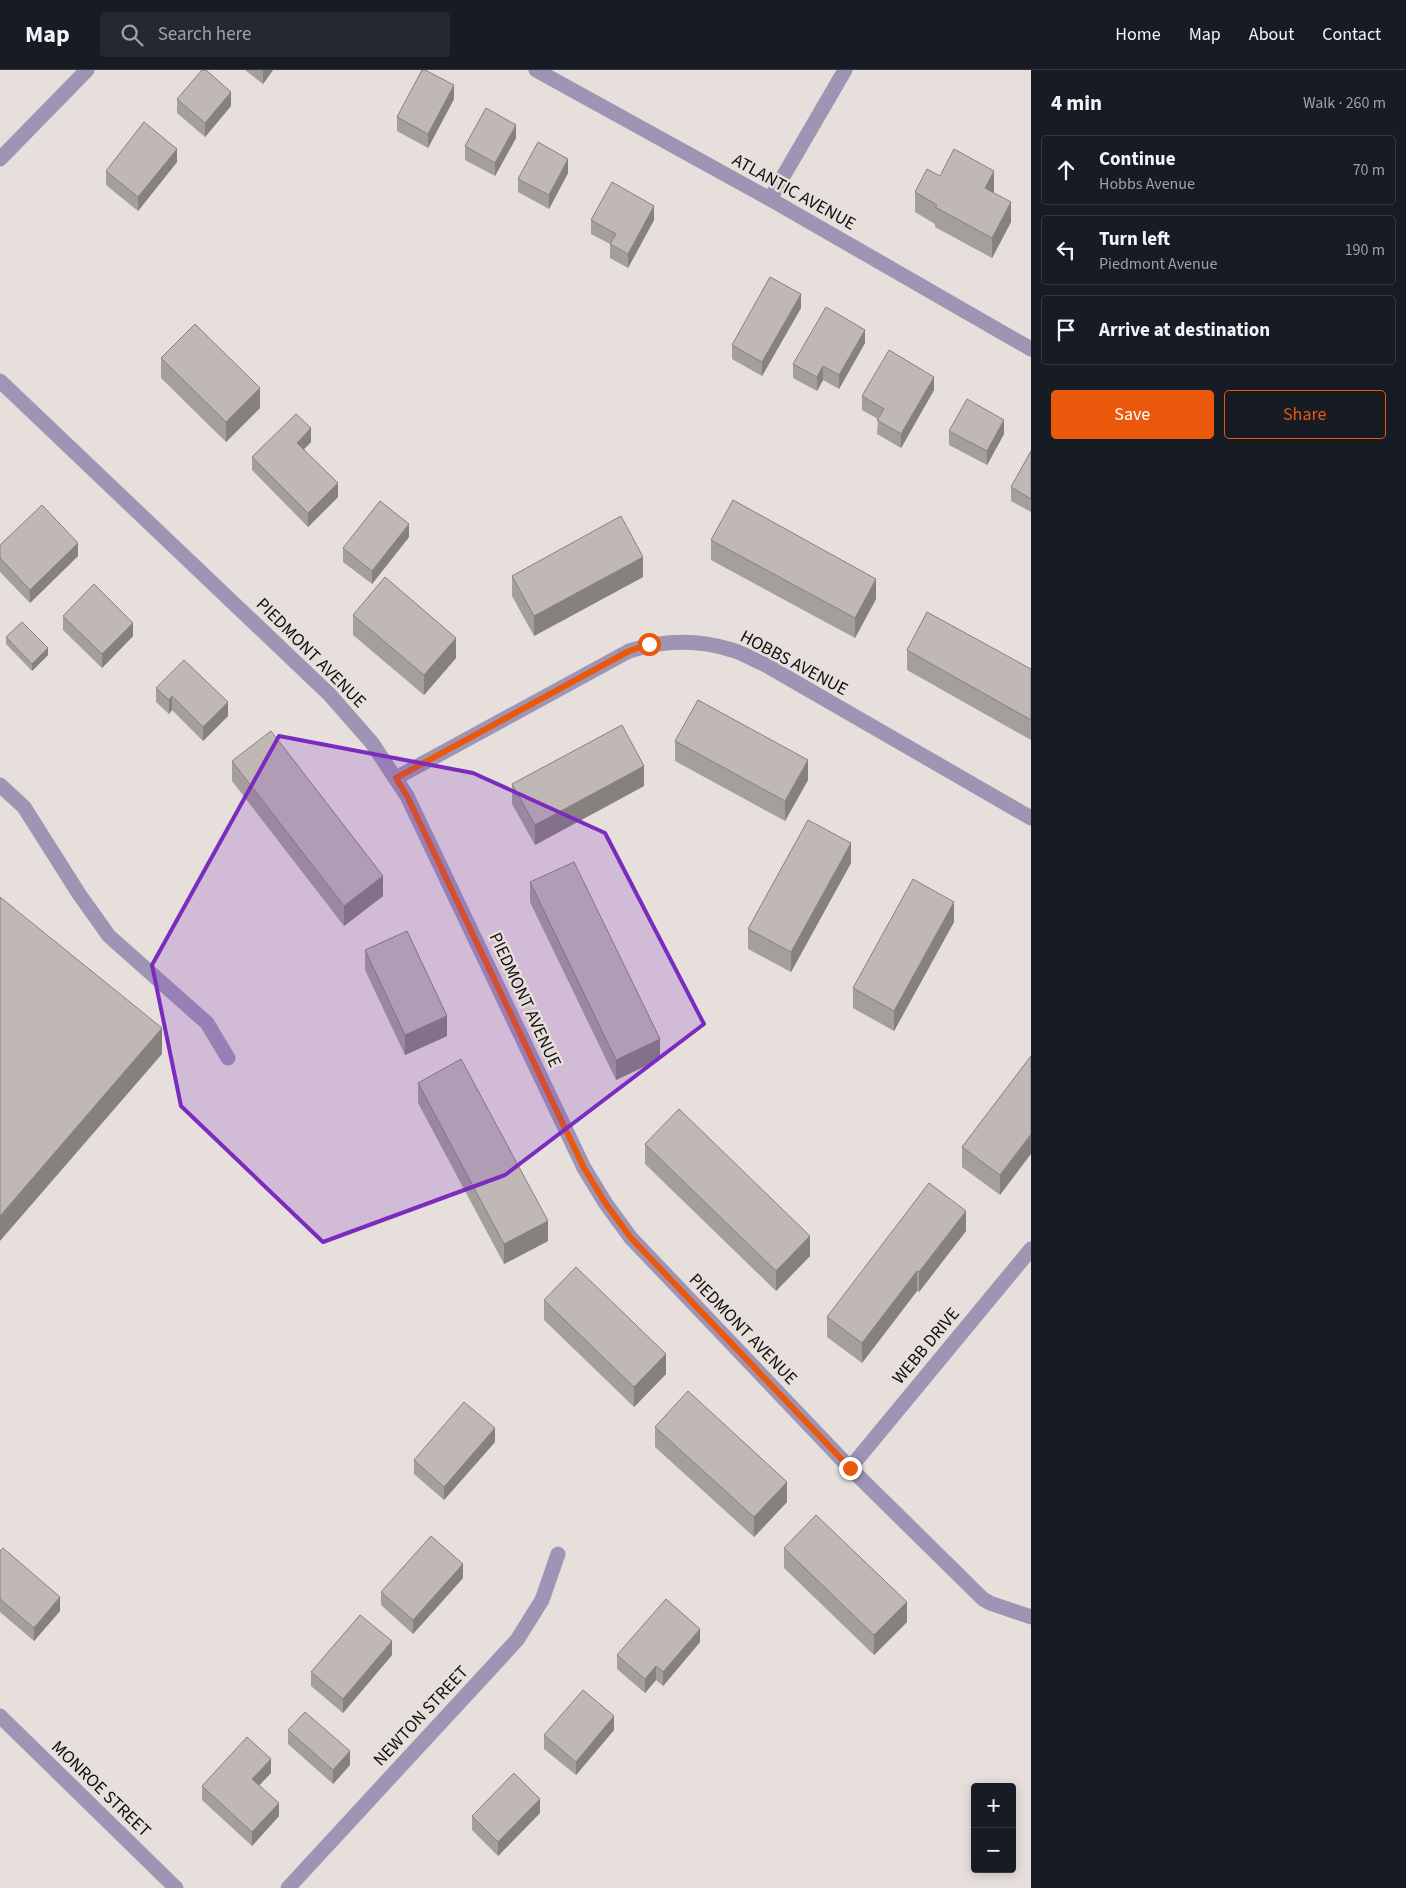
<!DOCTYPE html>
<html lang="en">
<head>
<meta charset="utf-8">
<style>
	:root { --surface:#171b24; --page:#242831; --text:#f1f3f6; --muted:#9ea1a6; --line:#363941; --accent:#ea580c }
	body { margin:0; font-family:"Source Sans 3",sans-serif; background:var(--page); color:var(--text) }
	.controls { position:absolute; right:15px; bottom:15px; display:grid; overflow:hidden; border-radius:5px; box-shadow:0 2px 12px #0003 }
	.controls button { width:45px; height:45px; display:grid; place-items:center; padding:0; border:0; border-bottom:1px solid var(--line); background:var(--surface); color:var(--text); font:25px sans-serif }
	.stop { position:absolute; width:15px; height:15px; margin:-11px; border:4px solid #ea580c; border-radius:50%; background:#fff }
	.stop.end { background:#ea580c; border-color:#fff; box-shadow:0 1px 5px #0008 }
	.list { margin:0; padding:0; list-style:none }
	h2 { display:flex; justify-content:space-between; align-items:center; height:65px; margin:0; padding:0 20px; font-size:21px }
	h2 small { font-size:16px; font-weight:400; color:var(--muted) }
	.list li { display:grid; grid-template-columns:32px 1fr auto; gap:15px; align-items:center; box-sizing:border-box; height:70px; margin:0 10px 10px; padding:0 10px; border:1px solid var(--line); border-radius:5px }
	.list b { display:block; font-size:19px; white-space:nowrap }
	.list p { margin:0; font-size:16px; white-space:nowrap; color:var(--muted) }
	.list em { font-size:16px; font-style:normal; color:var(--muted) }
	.actions { display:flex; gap:10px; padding:15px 20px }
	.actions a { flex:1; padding:11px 0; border:1px solid var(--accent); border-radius:5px; text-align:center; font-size:18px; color:var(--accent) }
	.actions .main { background:var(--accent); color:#fff }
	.icon { flex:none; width:28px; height:28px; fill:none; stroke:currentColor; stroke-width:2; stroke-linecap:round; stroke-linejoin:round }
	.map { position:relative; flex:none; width:1031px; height:1818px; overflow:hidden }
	header { display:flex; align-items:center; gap:30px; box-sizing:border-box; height:70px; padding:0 25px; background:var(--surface); border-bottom:1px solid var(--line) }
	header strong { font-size:24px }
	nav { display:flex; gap:28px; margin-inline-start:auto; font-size:18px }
	.search { width:350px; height:45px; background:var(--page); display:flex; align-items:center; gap:12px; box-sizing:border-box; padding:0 18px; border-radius:5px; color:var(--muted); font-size:19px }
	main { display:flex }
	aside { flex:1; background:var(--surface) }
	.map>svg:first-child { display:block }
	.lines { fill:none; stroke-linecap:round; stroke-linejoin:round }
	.minor { stroke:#9e95b5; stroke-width:15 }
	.wall { fill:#a49e9c }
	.shaded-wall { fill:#86817f }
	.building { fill:#bfb8b5; stroke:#86817f }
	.route { stroke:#ea580c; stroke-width:6 }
	.marked { fill:#7b2cbf; fill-opacity:0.2; stroke:#7b2cbf; stroke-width:4; stroke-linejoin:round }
	.labels { text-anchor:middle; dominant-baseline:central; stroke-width:5; stroke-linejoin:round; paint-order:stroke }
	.street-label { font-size:18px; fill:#110e0d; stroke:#e7dfdc }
</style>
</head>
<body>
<header>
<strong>Map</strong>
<div class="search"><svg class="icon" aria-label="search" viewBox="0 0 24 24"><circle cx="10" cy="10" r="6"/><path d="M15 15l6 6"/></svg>Search here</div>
<nav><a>Home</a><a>Map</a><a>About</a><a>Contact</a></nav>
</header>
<main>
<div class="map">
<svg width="1031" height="1818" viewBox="0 0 1031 1818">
	<rect width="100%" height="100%" fill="#e7dfdc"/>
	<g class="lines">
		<g class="minor">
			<polyline points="536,0 770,129 1031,279"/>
			<polyline points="0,89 87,0"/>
			<polyline points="770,129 845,0"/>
			<polyline points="0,311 330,625 372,673 407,726 584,1098 606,1134 631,1168 850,1398 983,1529 990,1533 1031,1547"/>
			<path d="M396,708L629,581C663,570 697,569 732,580C743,583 754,590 764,594L1031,748"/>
			<polyline points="0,715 24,737 79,824 109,866 207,953 228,988"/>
			<polyline points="850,1398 1031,1179"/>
			<polyline points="0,1646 176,1818"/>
			<polyline points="288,1818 517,1570 542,1530 558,1484"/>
		</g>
	</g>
	<g class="wall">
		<polygon points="245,0 273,0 263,14"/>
		<polygon points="177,29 231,36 205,67 177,43"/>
		<polygon points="454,29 428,78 397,61 397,47"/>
		<polygon points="516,68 495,106 465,90 465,76"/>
		<polygon points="177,92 138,141 106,115 106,101"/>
		<polygon points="568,103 549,139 518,122 518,109"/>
		<polygon points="940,106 994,121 993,123 1011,152 992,188 935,157 935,154 915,142 915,122"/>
		<polygon points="591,150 654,150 628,198 610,188 610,174 591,164"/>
		<polygon points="801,238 762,306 732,289 732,275"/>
		<polygon points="865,273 839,319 823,310 817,321 793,308 793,294"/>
		<polygon points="161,288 260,338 226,372 161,308"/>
		<polygon points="934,320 901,378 877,364 878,349 862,340 862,326"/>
		<polygon points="949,361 1004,364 987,395 949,375"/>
		<polygon points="311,372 304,379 338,427 308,457 252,400 252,387"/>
		<polygon points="1031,381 1031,442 1011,431 1011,417"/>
		<polygon points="409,467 372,514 343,492 343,478"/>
		<polygon points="711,470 876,529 855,568 711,490"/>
		<polygon points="0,475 78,486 30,533 0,502"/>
		<polygon points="512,506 643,507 534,566 512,526"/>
		<polygon points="353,545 456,588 424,625 353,565"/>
		<polygon points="63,546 133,566 102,598 63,560"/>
		<polygon points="6,567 48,585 32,601 6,574"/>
		<polygon points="907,580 1031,599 1031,670 907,600"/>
		<polygon points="156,618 228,646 203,671 172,640 169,644 156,632"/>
		<polygon points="675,671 808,710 785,751 675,691"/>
		<polygon points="232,691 383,826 344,856 232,711"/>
		<polygon points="512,714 644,716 535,775 512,734"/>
		<polygon points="851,793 791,902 748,879 748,859"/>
		<polygon points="530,812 660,989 616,1010 530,832"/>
		<polygon points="954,852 894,961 853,938 853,918"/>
		<polygon points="365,880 447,966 405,985 365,900"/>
		<polygon points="1031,986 1000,1125 962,1097 962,1077"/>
		<polygon points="418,1013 548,1171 504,1194 418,1033"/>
		<polygon points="645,1074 810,1186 776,1221 645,1094"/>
		<polygon points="966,1161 919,1222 917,1221 862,1293 827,1267 827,1247"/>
		<polygon points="544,1230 666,1304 634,1337 544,1250"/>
		<polygon points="655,1357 787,1432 754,1467 655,1377"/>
		<polygon points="495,1372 444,1430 414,1404 414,1390"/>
		<polygon points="784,1478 907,1552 874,1585 784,1498"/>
		<polygon points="0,1481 60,1541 34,1571 0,1542"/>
		<polygon points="463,1508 413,1564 381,1535 381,1522"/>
		<polygon points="700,1572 663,1616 656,1610 645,1623 617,1599 617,1585"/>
		<polygon points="392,1585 343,1643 311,1616 311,1602"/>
		<polygon points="288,1660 350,1695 333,1714 288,1674"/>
		<polygon points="614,1660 576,1705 544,1679 544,1665"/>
		<polygon points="271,1703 259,1715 279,1746 252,1776 202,1730 202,1716"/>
		<polygon points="540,1743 498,1786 472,1760 472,1746"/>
	</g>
	<g class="shaded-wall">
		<polygon points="263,0 273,0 263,14"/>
		<polygon points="454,15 454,29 428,78 428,64"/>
		<polygon points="231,22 231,36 205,67 205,53"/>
		<polygon points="516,55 516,68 495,106 495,93"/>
		<polygon points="177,79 177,92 138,141 138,127"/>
		<polygon points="568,89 568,103 549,139 549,125"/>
		<polygon points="994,101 994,121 985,138 985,118"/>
		<polygon points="1011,132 1011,152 992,188 992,168"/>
		<polygon points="654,136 654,150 628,198 628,184"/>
		<polygon points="801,224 801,238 762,306 762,292"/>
		<polygon points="865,260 865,273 839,319 839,305"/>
		<polygon points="823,296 823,310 817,321 817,307"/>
		<polygon points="934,307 934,320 901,378 901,364"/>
		<polygon points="260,318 260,338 226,372 226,352"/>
		<polygon points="1004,350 1004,364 987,395 987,381"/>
		<polygon points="311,358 311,372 297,386 297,373"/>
		<polygon points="338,413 338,427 308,457 308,443"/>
		<polygon points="409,454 409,467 372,514 372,501"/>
		<polygon points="78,473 78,486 30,533 30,520"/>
		<polygon points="643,487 643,507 534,566 534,546"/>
		<polygon points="876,509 876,529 855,568 855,548"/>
		<polygon points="133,553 133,566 102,598 102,584"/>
		<polygon points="456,568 456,588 424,625 424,605"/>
		<polygon points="48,578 48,585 32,601 32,594"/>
		<polygon points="172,626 172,640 169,644 169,630"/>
		<polygon points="228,632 228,646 203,671 203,657"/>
		<polygon points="808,690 808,710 785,751 785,731"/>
		<polygon points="644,696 644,716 535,775 535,755"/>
		<polygon points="851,773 851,793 791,902 791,882"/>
		<polygon points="383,806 383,826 344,856 344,836"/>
		<polygon points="954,832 954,852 894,961 894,941"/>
		<polygon points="447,946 447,966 405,985 405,965"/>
		<polygon points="162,958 162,984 0,1171 0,1146"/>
		<polygon points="660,969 660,989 616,1010 616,990"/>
		<polygon points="1031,1064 1031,1084 1000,1125 1000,1105"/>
		<polygon points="966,1141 966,1161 919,1222 919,1202"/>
		<polygon points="548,1151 548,1171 504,1194 504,1174"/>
		<polygon points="810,1166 810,1186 776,1221 776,1201"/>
		<polygon points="917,1201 917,1221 862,1293 862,1273"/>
		<polygon points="666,1284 666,1304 634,1337 634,1317"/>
		<polygon points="495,1358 495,1372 444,1430 444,1417"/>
		<polygon points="787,1412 787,1432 754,1467 754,1447"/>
		<polygon points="463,1494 463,1508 413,1564 413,1550"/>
		<polygon points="60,1527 60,1541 34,1571 34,1558"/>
		<polygon points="907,1532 907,1552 874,1585 874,1565"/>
		<polygon points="700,1559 700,1572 663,1616 663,1602"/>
		<polygon points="392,1571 392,1585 343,1643 343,1629"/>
		<polygon points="656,1596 656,1610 645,1623 645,1609"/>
		<polygon points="614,1646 614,1660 576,1705 576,1692"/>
		<polygon points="350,1681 350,1695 333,1714 333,1700"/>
		<polygon points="271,1689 271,1703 252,1723 252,1709"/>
		<polygon points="540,1729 540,1743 498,1786 498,1772"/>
		<polygon points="279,1733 279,1746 252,1776 252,1762"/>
	</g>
	<g class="building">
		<polygon points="202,0 206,0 231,22 205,53 177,29"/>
		<polygon points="422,0 425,0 454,15 428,64 397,47"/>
		<polygon points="486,38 516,55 495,93 465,76"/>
		<polygon points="144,52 177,79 138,127 106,101"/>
		<polygon points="538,72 568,89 549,125 518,109"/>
		<polygon points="954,79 994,101 985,118 1011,132 992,168 935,137 937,135 915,122 927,99 940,106"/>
		<polygon points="612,112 654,136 628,184 610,174 616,164 591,150"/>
		<polygon points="770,207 801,224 762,292 732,275"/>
		<polygon points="826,237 865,260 839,305 823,296 817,307 793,294"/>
		<polygon points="195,254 260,318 226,352 161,288"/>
		<polygon points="889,280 934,307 901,364 877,350 884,339 862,326"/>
		<polygon points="967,329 1004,350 987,381 949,361"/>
		<polygon points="296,344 311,358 297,373 338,413 308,443 252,387"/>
		<polygon points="1031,381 1031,429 1011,417"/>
		<polygon points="733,430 876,509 855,548 711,470"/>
		<polygon points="380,431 409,454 372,501 343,478"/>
		<polygon points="42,435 78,473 30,520 0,488 0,475"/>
		<polygon points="621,446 643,487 534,546 512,506"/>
		<polygon points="385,507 456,568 424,605 353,545"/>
		<polygon points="94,514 133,553 102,584 63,546"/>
		<polygon points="927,542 1031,599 1031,650 907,580"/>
		<polygon points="22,552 48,578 32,594 6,567"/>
		<polygon points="184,590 228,632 203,657 172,626 169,630 156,618"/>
		<polygon points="698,630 808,690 785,731 675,671"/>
		<polygon points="622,655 644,696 535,755 512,714"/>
		<polygon points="271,661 383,806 344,836 232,691"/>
		<polygon points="808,750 851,773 791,882 748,859"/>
		<polygon points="574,792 660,969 616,990 530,812"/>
		<polygon points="913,809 954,832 894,941 853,918"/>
		<polygon points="0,827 162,958 0,1146"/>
		<polygon points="407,861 447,946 405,965 365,880"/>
		<polygon points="1031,986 1031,1064 1000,1105 962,1077"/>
		<polygon points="461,989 548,1151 504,1174 418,1013"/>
		<polygon points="679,1039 810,1166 776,1201 645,1074"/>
		<polygon points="929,1113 966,1141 919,1202 917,1201 862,1273 827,1247"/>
		<polygon points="576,1197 666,1284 634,1317 544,1230"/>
		<polygon points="688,1321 787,1412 754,1447 655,1357"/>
		<polygon points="464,1332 495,1358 444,1417 414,1390"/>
		<polygon points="816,1445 907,1532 874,1565 784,1478"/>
		<polygon points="431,1466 463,1494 413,1550 381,1522"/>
		<polygon points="3,1478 60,1527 34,1558 0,1529 0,1481"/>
		<polygon points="666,1529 700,1559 663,1602 656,1596 645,1609 617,1585"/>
		<polygon points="360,1545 392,1571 343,1629 311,1602"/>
		<polygon points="583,1620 614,1646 576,1692 544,1665"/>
		<polygon points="305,1642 350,1681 333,1700 288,1660"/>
		<polygon points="247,1667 271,1689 252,1709 279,1733 252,1762 202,1716"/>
		<polygon points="514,1703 540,1729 498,1772 472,1746"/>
	</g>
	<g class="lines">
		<polyline class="route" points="649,574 629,581 396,708 407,726 584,1098 606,1134 631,1168 850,1398"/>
	</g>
	<path class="marked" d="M279,666L473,703L605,763L704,954L505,1105L323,1172L181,1036L152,895Z"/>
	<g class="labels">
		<g class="street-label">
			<text transform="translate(794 122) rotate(29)">ATLANTIC AVENUE</text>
			<text transform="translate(311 583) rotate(45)">PIEDMONT AVENUE</text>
			<text transform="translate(794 593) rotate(28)">HOBBS AVENUE</text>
			<text transform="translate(525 930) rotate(65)">PIEDMONT AVENUE</text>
			<text transform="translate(743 1259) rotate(46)">PIEDMONT AVENUE</text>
			<text transform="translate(926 1276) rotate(-50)">WEBB DRIVE</text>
			<text transform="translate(421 1646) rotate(-47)">NEWTON STREET</text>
			<text transform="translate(101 1719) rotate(44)">MONROE STREET</text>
		</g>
	</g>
</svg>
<div class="controls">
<button>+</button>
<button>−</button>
</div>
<div class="stop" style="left:649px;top:574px"></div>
<div class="stop end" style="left:850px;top:1398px"></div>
</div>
<aside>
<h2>4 min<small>Walk · 260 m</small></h2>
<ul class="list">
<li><svg class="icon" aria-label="ahead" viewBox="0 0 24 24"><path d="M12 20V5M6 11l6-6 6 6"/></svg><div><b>Continue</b><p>Hobbs Avenue</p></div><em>70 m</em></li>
<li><svg class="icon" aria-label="left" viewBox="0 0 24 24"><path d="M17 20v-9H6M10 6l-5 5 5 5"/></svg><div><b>Turn left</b><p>Piedmont Avenue</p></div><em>190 m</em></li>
<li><svg class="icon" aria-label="arrive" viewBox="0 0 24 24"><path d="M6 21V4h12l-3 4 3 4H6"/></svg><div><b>Arrive at destination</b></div></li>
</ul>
<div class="actions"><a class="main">Save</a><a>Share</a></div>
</aside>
</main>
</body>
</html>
